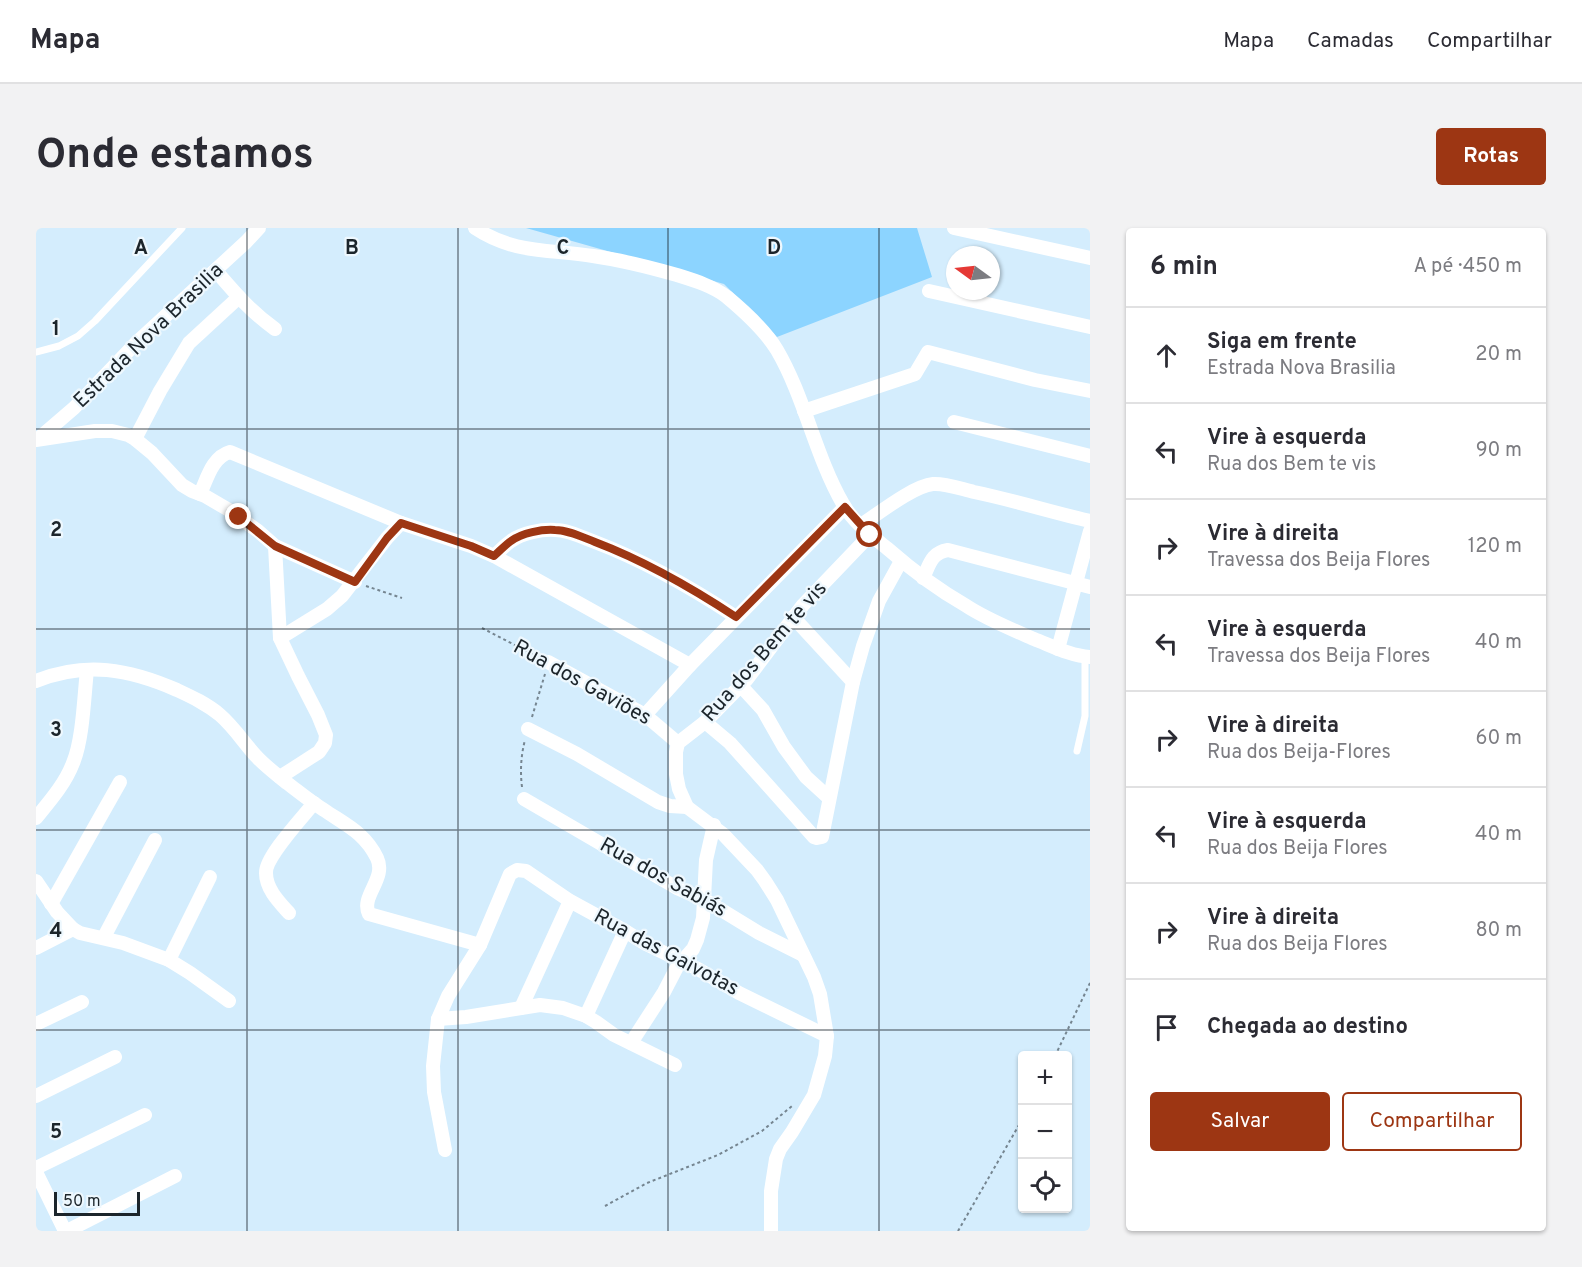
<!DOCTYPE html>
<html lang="pt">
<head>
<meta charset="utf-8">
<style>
	:root { --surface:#fff; --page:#f2f2f3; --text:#2b2b33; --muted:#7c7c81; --line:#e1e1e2; --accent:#9d3613 }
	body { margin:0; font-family:Overpass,sans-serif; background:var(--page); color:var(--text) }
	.controls { position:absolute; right:18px; bottom:18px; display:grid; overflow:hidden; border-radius:6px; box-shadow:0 2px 4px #0004 }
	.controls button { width:54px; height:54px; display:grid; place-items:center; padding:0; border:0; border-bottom:2px solid var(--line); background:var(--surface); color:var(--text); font:30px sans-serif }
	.compass { position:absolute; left:910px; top:18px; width:54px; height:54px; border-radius:50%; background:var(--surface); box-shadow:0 2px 4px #0004; rotate:285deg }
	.scale { position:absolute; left:18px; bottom:15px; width:86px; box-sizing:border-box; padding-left:6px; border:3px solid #1c252b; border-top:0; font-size:16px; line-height:21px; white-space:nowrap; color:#1c252b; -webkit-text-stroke:4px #eef8fe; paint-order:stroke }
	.stop { position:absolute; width:18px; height:18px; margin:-14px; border:4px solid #9d3613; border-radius:50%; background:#fff }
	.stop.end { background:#9d3613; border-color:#fff; box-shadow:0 2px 6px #0008 }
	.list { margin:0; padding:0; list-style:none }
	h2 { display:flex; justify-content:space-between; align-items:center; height:78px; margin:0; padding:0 24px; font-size:26px }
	h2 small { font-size:20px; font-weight:400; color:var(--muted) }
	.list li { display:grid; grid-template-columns:39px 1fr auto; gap:18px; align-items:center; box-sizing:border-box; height:96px; padding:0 24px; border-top:2px solid var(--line) }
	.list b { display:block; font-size:22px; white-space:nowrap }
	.list p { margin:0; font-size:20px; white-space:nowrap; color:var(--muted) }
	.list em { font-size:20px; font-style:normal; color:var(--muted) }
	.actions { display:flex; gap:12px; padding:18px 24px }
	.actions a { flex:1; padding:14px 0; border:2px solid var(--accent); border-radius:6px; text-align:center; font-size:21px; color:var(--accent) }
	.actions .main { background:var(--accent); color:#fff }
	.icon { flex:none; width:33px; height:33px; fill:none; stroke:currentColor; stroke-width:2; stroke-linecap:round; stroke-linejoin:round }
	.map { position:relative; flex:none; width:1054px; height:1003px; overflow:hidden; border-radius:6px }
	header { display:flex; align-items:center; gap:36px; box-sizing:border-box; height:84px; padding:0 30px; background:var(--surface); border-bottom:2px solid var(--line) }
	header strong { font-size:28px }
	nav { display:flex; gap:33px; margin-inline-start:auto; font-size:21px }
	.intro { display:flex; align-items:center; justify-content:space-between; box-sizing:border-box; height:144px; padding:0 36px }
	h1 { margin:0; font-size:42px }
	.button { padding:15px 27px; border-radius:6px; background:var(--accent); color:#fff; font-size:21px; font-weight:700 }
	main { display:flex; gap:36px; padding:0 36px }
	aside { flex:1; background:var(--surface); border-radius:6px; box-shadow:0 2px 4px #0004 }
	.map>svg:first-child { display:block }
	.green { fill:#8cd4ff }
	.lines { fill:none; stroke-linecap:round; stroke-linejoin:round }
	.path { stroke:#758590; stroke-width:2; stroke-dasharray:3 3; stroke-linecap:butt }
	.lane { stroke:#fff; stroke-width:7 }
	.street { stroke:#fff; stroke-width:14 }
	.route { stroke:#9d3613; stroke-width:8 }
	.grid { fill:none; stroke:#1c252b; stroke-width:1.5; stroke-opacity:0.55 }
	.labels { text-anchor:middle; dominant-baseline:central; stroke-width:4.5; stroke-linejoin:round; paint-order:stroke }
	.street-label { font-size:21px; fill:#1c252b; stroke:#eef8fe }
	.grid-label { font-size:20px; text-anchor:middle; font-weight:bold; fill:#1c252b; stroke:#eef8fe; stroke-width:4.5; stroke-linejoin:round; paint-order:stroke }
</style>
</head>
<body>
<header>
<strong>Mapa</strong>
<nav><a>Mapa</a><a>Camadas</a><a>Compartilhar</a></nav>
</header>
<div class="intro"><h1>Onde estamos</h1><a class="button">Rotas</a></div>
<main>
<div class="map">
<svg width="1054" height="1003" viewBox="0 0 1054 1003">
	<rect width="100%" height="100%" fill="#d4edfd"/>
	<polygon class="green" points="490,0 881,0 896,49 741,109 688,56"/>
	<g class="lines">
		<g class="path">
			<polyline points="330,358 366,370"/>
			<polyline points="446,400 502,429"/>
			<polyline points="496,489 509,446"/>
			<path d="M486,559C484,543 485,527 489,512"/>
			<polyline points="1019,828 1054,755"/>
			<polyline points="569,978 611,955 682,927 726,903 756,878"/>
			<polyline points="922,1003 987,890"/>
		</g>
		<g class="lane">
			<polyline points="0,124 23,118 42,108 59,93 146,0"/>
			<polyline points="1041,523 1049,488 1049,429"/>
		</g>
		<g class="street">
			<path d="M439,0C478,26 513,21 557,28C585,32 613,39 641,47C657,52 677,58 691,69C709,84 729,102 741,122C769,170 779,227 807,276C817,294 836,308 852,321C876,342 901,361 929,377C950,391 975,401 998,411C1016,418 1035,428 1054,429"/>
			<polyline points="918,0 1054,30"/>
			<path d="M180,43C199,65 214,83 239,101"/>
			<polyline points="893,63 1054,99"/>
			<polyline points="768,183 879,146 892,124 999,152 1054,163"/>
			<polyline points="918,194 1054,228"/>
			<polyline points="2,211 38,180 99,116 210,14 223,0"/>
			<polyline points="99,211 124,163 153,115 203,69"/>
			<polyline points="0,212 59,203 76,203 92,207 99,211 116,225 146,257 156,263 169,268 193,282 222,303 239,318 319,354"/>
			<path d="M164,266C171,251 176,229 194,224L365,295L435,318L458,328L654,437"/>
			<path d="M825,297C842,286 877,258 897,256C909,255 925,261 938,264C977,272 1015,284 1054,293"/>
			<polyline points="239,318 244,410 262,448 282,487 290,507 289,515 283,524 244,549"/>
			<path d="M458,328C464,323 469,317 475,313C486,305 506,301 519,302C532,302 546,309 559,314C609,333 656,360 700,389"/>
			<path d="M887,350C894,336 895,325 912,322L1054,359"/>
			<polyline points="757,389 817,454"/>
			<polyline points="244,410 291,381 306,368 351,310 365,295"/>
			<polyline points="1022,421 1054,303"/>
			<polyline points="512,434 609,487 642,515"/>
			<path d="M0,453C50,433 93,441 141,462C156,469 171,476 184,487C198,499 208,515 220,528C229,538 240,546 251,555C263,564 275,574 288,582C310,597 329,605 341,630C351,651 324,668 333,686L444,717"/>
			<polyline points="704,457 727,482 748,519 770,549 793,570"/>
			<polyline points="609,487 654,437 809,279"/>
			<polyline points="669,494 694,515 778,609 781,610 786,609 817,454 827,418 843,373 865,333"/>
			<polyline points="492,501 541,526 622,574 634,578 651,579"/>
			<polyline points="488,571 641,660 669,672 723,705 767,727"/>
			<path d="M0,590C14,573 29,556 37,535C47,511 48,469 51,442"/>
			<polyline points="0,653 21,684 37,701 44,705 87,715 133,732 154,745 193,773"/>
			<polyline points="15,676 84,554"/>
			<path d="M253,685C243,674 230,661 230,645C229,629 267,589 278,575"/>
			<polyline points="68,709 119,612"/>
			<polyline points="0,720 37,701"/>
			<polyline points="133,732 174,649"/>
			<polyline points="485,780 534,673"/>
			<polyline points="550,788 589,703"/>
			<polyline points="402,791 430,789 504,777 527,780 550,788 560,794 578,807 639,837"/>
			<polyline points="0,796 46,774"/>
			<polyline points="595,815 628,764 641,739 657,721 661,712 667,690 670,632 678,597"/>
			<polyline points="0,868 79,829"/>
			<polyline points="409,922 398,864 397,838 402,791 412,768 444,717 474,646 481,642 490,643 534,673 589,703 610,716 662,741 703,765 791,808"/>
			<polyline points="0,940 109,887"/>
			<polyline points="0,944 29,1003"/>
			<polyline points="31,1003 139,948"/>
			<polyline points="735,1003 735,963 740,931 744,921 756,904 778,867 789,828 791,808 784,766 778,749 741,672 729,653 721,642 687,606 651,579 643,561 640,546 640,524 642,515 669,494 711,451 767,377 834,307"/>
		</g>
	</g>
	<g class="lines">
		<path class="route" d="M203,289L239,318L319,354L351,310L365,295L435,318L458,328C464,323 469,317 475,313C486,305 506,301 519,302C532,302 546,309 559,314C609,333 656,360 700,389L809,279L834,307"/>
	</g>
	<path class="grid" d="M211,0V1003M422,0V1003M632,0V1003M843,0V1003M0,201H1054M0,401H1054M0,602H1054M0,802H1054"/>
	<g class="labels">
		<g class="street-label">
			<text transform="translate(113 108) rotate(-44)">Estrada Nova Brasilia</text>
			<text transform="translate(729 424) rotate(-49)">Rua dos Bem te vis</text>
			<text transform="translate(546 455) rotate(29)">Rua dos Gaviões</text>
			<text transform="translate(627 650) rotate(29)">Rua dos Sabiás</text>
			<text transform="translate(630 725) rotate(28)">Rua das Gaivotas</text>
		</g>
	</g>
	<g class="grid-label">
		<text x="105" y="26">A</text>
		<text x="316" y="26">B</text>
		<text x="527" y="26">C</text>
		<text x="738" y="26">D</text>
		<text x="20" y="107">1</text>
		<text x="20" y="308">2</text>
		<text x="20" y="508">3</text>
		<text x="20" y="709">4</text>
		<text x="20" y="910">5</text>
	</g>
</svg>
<div class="controls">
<button>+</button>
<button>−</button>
<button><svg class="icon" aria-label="locate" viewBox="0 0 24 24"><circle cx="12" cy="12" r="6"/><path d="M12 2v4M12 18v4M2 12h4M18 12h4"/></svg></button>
</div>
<svg class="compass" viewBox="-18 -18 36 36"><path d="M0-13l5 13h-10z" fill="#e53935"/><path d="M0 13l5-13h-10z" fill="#7c7c81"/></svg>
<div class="scale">50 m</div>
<div class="stop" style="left:834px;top:307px"></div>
<div class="stop end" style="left:203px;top:289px"></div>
</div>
<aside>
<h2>6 min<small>A pé · 450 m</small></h2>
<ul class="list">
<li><svg class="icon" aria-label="ahead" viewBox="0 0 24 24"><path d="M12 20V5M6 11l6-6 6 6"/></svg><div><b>Siga em frente</b><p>Estrada Nova Brasilia</p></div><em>20 m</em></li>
<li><svg class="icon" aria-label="left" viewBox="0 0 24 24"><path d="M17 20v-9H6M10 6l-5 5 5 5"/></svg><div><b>Vire à esquerda</b><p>Rua dos Bem te vis</p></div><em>90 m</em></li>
<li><svg class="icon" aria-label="right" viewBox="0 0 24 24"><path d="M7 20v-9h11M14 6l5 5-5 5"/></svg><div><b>Vire à direita</b><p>Travessa dos Beija Flores</p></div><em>120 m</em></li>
<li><svg class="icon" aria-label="left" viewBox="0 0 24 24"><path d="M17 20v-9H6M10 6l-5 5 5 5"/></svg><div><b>Vire à esquerda</b><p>Travessa dos Beija Flores</p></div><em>40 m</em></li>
<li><svg class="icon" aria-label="right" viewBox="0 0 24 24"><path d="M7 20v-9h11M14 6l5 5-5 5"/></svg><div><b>Vire à direita</b><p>Rua dos Beija-Flores</p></div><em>60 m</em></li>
<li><svg class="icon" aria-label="left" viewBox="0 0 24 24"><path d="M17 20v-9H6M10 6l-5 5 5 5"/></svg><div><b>Vire à esquerda</b><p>Rua dos Beija Flores</p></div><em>40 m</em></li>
<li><svg class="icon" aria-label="right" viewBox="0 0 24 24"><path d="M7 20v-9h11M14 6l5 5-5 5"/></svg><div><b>Vire à direita</b><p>Rua dos Beija Flores</p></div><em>80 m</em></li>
<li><svg class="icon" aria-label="arrive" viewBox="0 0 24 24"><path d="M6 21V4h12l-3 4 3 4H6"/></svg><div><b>Chegada ao destino</b></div></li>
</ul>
<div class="actions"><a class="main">Salvar</a><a>Compartilhar</a></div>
</aside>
</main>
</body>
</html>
